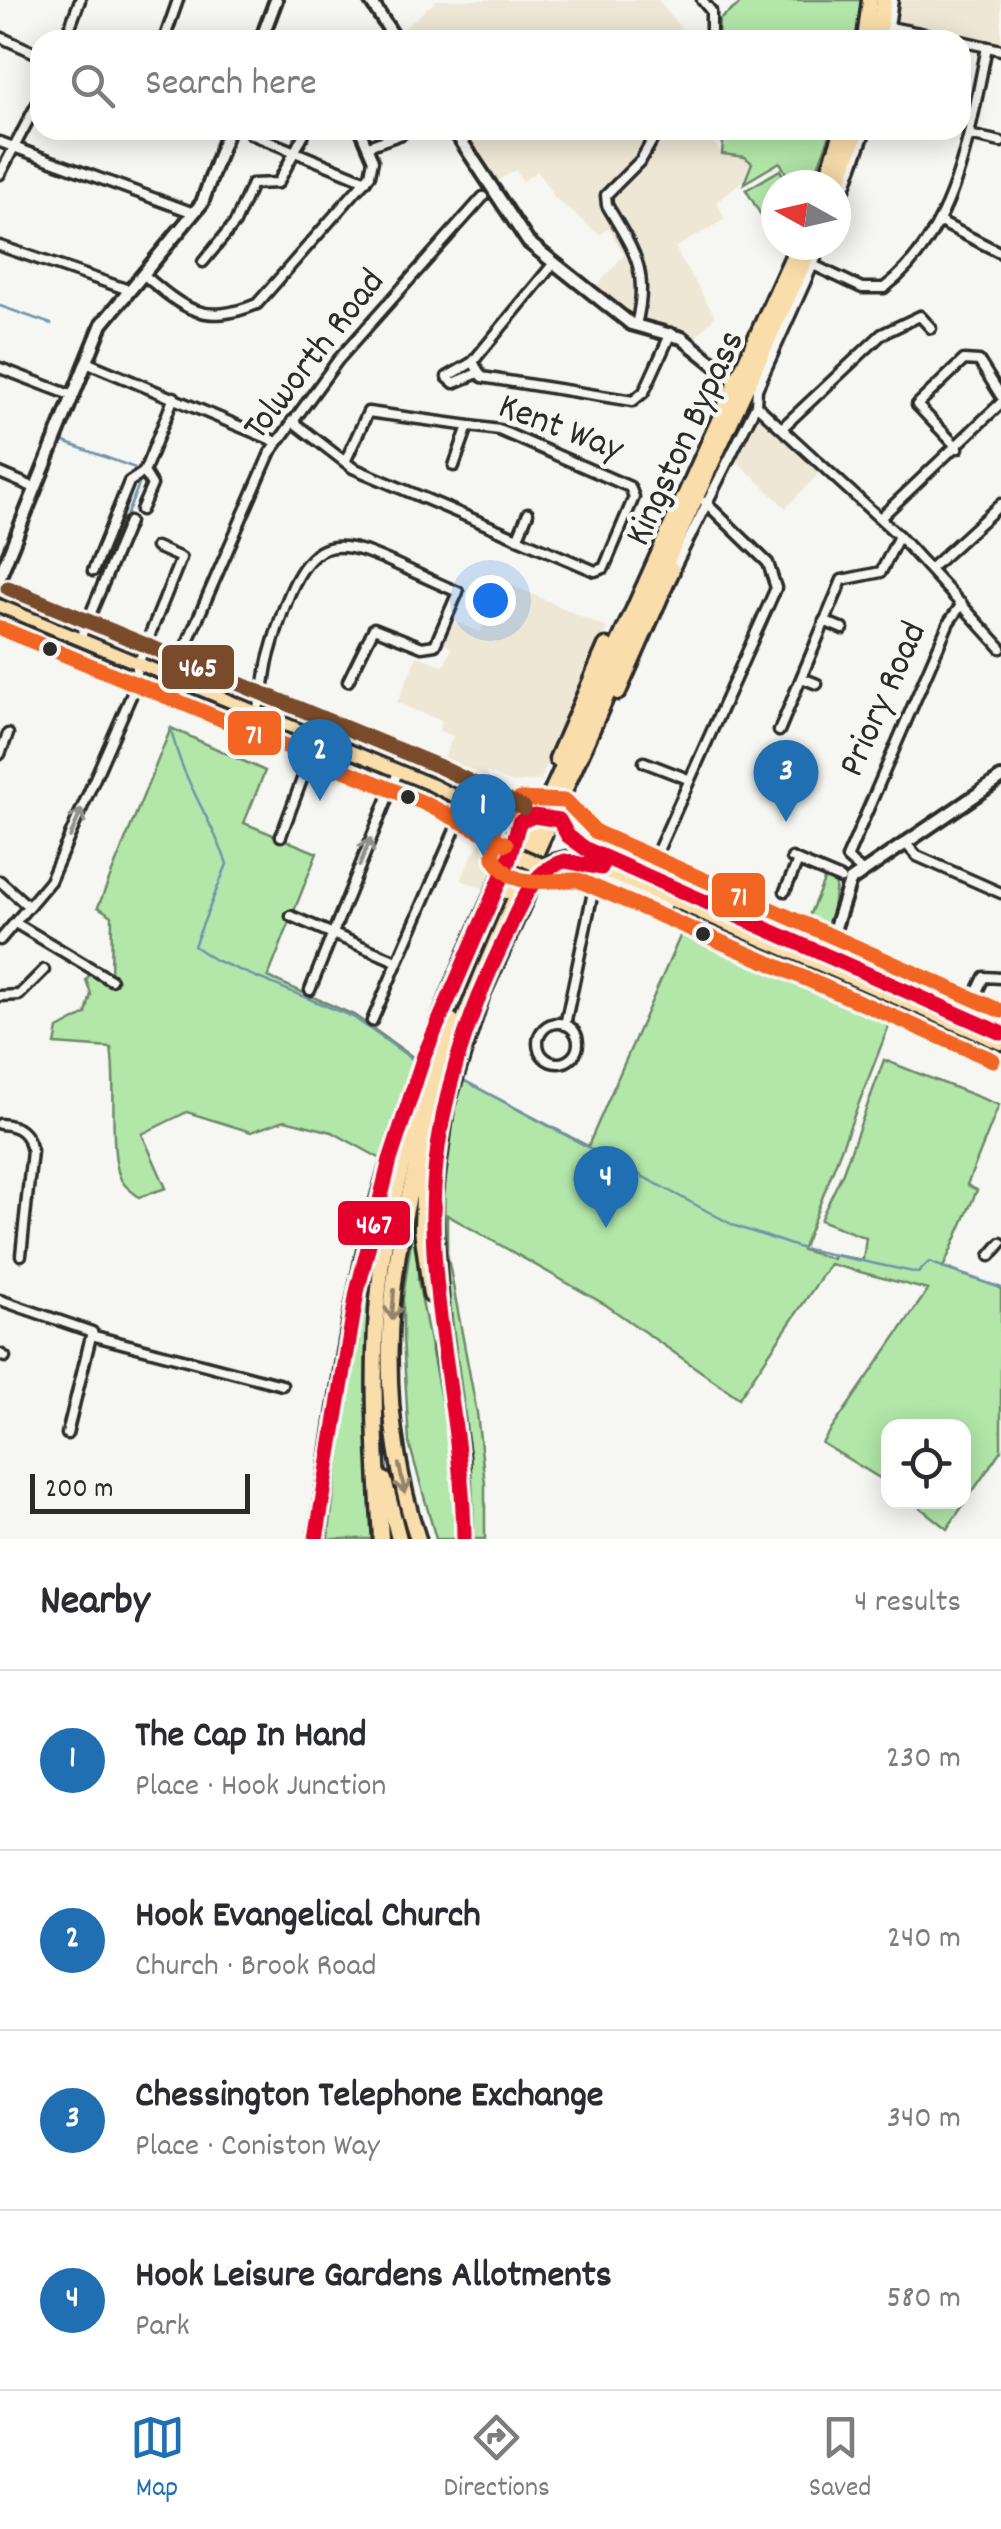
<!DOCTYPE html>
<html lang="en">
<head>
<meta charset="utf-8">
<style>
	:root { --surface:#fff; --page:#f2f2f3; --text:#2b2b33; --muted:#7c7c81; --line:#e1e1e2; --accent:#1f6fb2 }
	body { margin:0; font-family:Dekko,sans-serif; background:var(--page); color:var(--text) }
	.controls { position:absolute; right:30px; bottom:30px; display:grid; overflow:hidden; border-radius:20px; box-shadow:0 5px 25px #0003 }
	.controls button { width:90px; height:90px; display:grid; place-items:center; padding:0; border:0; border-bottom:2px solid var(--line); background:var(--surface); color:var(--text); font:50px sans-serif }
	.compass { position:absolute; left:761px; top:170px; width:90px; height:90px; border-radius:50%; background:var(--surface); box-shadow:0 5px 25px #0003; rotate:278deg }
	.scale { position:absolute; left:30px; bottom:25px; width:220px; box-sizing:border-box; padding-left:10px; border:5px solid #2b2b2b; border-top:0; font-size:28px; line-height:35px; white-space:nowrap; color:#2b2b2b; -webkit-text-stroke:8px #f6f6f2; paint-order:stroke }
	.you { position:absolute; left:490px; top:600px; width:35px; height:35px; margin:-25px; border:8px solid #fff; border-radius:50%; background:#1a73e8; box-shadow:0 0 0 15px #1a73e833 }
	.badge { display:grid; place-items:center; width:65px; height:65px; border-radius:50%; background:var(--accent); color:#fff; font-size:32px; font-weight:700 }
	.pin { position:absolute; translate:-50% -82px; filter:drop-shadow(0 2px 5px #0008) }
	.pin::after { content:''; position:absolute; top:52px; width:35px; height:30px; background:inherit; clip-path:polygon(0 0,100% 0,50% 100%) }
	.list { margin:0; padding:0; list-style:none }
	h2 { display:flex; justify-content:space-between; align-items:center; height:130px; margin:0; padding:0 40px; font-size:42px }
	h2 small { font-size:32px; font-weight:400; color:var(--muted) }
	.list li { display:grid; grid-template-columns:65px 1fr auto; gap:30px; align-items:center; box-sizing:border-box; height:180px; padding:0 40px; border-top:2px solid var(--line) }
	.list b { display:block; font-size:38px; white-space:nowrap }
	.list p { margin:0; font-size:32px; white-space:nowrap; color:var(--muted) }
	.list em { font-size:32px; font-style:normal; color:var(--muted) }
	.icon { flex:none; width:55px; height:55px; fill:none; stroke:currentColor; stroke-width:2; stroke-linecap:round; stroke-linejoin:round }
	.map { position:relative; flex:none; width:1001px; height:1539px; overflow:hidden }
	.search { position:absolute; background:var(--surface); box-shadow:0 5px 25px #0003; left:30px; right:30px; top:30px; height:110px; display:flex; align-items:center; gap:25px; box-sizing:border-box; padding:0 35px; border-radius:30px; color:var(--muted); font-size:38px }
	.sheet { height:850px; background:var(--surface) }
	nav { display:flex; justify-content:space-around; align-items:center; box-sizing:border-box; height:140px; border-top:2px solid var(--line); background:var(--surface); font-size:28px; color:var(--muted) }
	nav a { display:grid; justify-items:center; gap:5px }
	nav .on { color:var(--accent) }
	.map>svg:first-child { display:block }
	.built { fill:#eee7d5 }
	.green { fill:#b2e7a9; stroke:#6e896a; stroke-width:2.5 }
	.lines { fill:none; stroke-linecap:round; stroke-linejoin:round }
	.stream { stroke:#7193aa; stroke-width:2.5 }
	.street-casing { stroke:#2b2b2b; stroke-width:15 }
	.secondary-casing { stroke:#2b2b2b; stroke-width:18 }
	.primary-casing { stroke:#2b2b2b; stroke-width:19 }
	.highway-casing { stroke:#2b2b2b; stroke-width:21 }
	.street { stroke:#f6f6f2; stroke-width:8 }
	.secondary { stroke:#f6f6f2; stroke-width:10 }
	.primary { stroke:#f9deab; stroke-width:11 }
	.highway { stroke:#f9deab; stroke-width:14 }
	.highway-bridge-casing { stroke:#2b2b2b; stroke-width:21; stroke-linecap:butt }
	.highway-bridge { stroke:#f9deab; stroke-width:14 }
	.bus-1-casing { stroke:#f6f6f2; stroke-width:22 }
	.bus-2-casing { stroke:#f6f6f2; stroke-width:22 }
	.bus-3-casing { stroke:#f6f6f2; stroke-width:22 }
	.bus-1 { stroke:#e4002b; stroke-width:15 }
	.bus-2 { stroke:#f26522; stroke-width:15 }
	.bus-3 { stroke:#7a4b2a; stroke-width:15 }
	.oneway { stroke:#90908e }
	.oneway2 { stroke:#92846b }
	.bus-dot { fill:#2b2b2b; stroke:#f6f6f2; stroke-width:4 }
	.labels { text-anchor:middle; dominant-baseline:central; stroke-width:9; stroke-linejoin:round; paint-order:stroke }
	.street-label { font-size:38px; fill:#2b2b2b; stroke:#f6f6f2 }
	.line-badge { stroke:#f6f6f2; stroke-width:4 }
	.badge-label { font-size:28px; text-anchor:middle; font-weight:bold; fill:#fff }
</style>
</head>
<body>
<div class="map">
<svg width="1001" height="1539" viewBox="0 0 1001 1539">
	<rect width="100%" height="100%" fill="#f6f6f2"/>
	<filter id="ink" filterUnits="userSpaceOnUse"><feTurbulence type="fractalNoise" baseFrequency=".01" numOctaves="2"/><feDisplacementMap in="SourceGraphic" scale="20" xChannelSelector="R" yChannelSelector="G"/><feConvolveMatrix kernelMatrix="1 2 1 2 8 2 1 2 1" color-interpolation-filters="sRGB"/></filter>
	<g filter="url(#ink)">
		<g class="built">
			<polygon points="437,0 658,0 690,40 405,40 400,32"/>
			<polygon points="899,0 1001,0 1001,44 897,22"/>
			<polygon points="461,130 705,130 722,154 745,157 752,163 751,173 717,202 725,219 675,248 715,316 691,343 667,325 632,318 619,309 595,289 624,255 609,228 600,235 555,198 537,171 523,181 515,170 496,182"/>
			<polygon points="756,413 821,471 786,508 732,456"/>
			<polygon points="501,580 607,628 571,702 541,780 513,783 487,772 477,796 437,777 453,736 439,730 442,721 397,703 417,656 444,666 452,648 443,643 453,621 480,632"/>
			<polygon points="319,746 499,822 504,854 486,889 461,880 479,841 459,832 461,825 442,816 439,821 313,762"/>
		</g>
		<g class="green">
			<polygon points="745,0 864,0 855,40 718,40 719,20"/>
			<polygon points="724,130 832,130 811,185 792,185 780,162 744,183 752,163 745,157 722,154"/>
			<polygon points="780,170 789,185 776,185 776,215 765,222 746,190"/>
			<path d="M171,728L265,771L244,823L317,853L268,977L354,1015L417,1060L383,1160L332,1132L285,1120L251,1132L187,1112L142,1134L166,1188L139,1197C134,1193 125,1187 122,1181C108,1159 117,1081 111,1048L55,1044L58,1029L86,1014L91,994L86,980L91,972L111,981L112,916L98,907Z"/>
			<polygon points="825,878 836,884 831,925 818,943 801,935"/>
			<path d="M689,916L739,938V944L745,942L895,1010L802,1250L833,1259L834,1255L863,1260L866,1238L820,1220L843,1172L884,1060L999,1105L967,1185L977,1190L943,1268L1001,1288V1450L947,1529L913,1502H964V1426H888V1483L822,1443L928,1290L830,1264L739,1398L606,1305L447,1215V1253L477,1413L485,1484V1539H474C474,1374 417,1247 461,1079L588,1146Z"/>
			<path d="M409,1117C396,1170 378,1223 372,1276C361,1365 365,1451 376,1539H328L361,1296Z"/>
			<polygon points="417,1197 418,1280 451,1452 456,1539 436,1539 409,1443 403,1337 403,1298"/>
		</g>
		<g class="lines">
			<g class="stream">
				<polyline points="0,306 51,324"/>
				<polyline points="61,441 135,468"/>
				<polyline points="85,617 140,482"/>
				<path d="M171,728C180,777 211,818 227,864L194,946L215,960L353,1017L412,1059"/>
				<polyline points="461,1079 735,1226 803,1249"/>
				<polyline points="806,1249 918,1273 929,1262 1001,1288"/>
			</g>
			<g class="street-casing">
				<g id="street">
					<polyline points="702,0 711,11 711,40"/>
					<polyline points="890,27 955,40"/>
					<polyline points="0,37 40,55"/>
					<polyline points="65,40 80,0"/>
					<polyline points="164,40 178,0"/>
					<polyline points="887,40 893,0"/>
					<polyline points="961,41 1001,50"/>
					<polyline points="251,134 366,181"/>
					<polyline points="969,135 1001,142"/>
					<polyline points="0,142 194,213"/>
					<polyline points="368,146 402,134"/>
					<polyline points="0,174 40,98"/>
					<polyline points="836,214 866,130"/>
					<polyline points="940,222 1001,253"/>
					<polyline points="0,246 129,290"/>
					<polyline points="203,262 235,223 252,184 278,183 306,130"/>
					<polyline points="554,263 476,358 473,362 482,377 633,401 644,392 671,333"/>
					<path d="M813,265L862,288H884C958,232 969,132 987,47"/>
					<path d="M143,274C184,309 203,326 257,304L370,175L373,160L360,130"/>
					<path d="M636,325C650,270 634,251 607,205L606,195L641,160L658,130"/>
					<polyline points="86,362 277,442"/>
					<polyline points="473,362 447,377 454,383 478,373"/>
					<polyline points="0,368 73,396"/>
					<polyline points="756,405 899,536 1001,648"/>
					<polyline points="756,405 757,389 822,245"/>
					<polyline points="292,421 353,468 595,571 604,568 634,497 630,487 499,430 368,412 345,462"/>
					<polyline points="783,427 882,334 920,316 931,328"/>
					<polyline points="958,448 917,405 964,360 979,361 1001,396"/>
					<polyline points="454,466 468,426"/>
					<polyline points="144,472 174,397"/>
					<polyline points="0,473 35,488"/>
					<polyline points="141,510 152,485 144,472"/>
					<polyline points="880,518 1001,403"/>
					<polyline points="518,537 528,513"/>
					<polyline points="931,568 1001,504"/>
					<polyline points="93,571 129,482 144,472"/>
					<polyline points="673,571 756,405"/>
					<polyline points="824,621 843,629"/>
					<polyline points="80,639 129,522"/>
					<polyline points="172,678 270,453 338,360 483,197"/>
					<polyline points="802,678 817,684"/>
					<path d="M256,713C267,688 263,675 270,653C312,501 340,542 458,592L435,645L422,647L374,628L348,681"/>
					<polyline points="779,731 842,580 881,572 899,536"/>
					<polyline points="0,754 8,734"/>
					<polyline points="644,762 688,779"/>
					<polyline points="281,836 317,739"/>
					<polyline points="905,843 917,856 1001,893"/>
					<polyline points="798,861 841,879"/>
					<polyline points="862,871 847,858 949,622 962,604"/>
					<polyline points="597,875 665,905 674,898"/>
					<polyline points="647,875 776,588 768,563 705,502"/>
					<polyline points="0,881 29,907"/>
					<polyline points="785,891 798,861 792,858"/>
					<polyline points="291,916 396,961"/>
					<polyline points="17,924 111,980"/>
					<polyline points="0,940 50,881 138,680 136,669 181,558 156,547"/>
					<polyline points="310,990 398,772"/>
					<polyline points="0,996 19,995 44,970"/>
					<polyline points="964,1019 984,977 1001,978"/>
					<polyline points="372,1021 467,802"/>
					<circle cx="558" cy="1043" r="20"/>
					<polyline points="565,1025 598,868"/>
					<path d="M0,1124C19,1125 28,1133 32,1151L21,1255"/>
					<polyline points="990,1256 1001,1243"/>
					<polyline points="0,1300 92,1332 67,1434"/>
					<polyline points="91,1335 282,1385"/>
					<polyline points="0,1354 5,1357"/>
				</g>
			</g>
			<g class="secondary-casing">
				<g id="secondary">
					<polyline points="370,0 396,40"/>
					<polyline points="261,40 276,0"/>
					<polyline points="454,130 528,242 631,324 682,338 734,380"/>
					<polyline points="0,576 102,324 202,203 228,130"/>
					<polyline points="825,958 850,881 1001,778"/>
				</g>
			</g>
			<g class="primary-casing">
				<polyline id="primary" points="0,606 432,785 515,826"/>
			</g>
			<g class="highway-casing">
				<g id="highway">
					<polyline points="865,40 870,0"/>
					<polyline points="878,40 884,0"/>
					<polyline points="824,185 843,130"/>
					<polyline points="836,190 857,130"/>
					<polyline points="618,692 672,570"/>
					<polyline points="557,759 606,646"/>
					<polyline points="568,836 586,849 684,892"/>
					<polyline points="540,866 567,859 583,860 1001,1042"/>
					<polyline points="507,891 798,245"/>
					<polyline points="424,1162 422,1229 431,1295"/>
					<polyline points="442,1345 461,1456 464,1539"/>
					<polyline points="444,1354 433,1204 446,1106 481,996 530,888 548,866"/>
					<polyline points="384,1480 399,1539"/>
					<path d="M316,1539C333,1436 345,1332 370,1231C403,1101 453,980 509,859C514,838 509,822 534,816"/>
					<path d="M381,1539C376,1452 370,1366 380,1279C389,1191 420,1102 452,1021"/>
					<path d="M418,1539C326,1261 477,987 587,740C660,574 736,409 812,245"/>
				</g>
			</g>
			<use href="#street" class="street"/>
			<use href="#secondary" class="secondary"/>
			<use href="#primary" class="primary"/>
			<use href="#highway" class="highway"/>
			<g class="highway-bridge-casing">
				<g id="highway-bridge">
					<polyline points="534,816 559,820"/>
					<polyline points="516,855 539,865"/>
				</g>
			</g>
			<use href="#highway-bridge" class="highway-bridge"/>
			<g class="bus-1-casing">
				<g id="bus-1">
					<polyline points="316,1539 357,1292 390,1160 424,1056 509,859 519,822 534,816 559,820 568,836 586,849 1001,1033"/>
					<path d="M464,1539C463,1432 434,1328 433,1221C432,1125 462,1028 503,942C517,913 530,869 565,861L601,868"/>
				</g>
			</g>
			<g class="bus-2-casing">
				<g id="bus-2">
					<polyline points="0,628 424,803 506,844"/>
					<path d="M993,1060L578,880C546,879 514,892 494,858V825L520,799L566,801L596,832L1001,1011"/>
				</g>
			</g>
			<g class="bus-3-casing">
				<polyline id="bus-3" points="8,588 440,767 524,808"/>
			</g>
			<use href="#bus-1" class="bus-1"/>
			<use href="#bus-2" class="bus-2"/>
			<use href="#bus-3" class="bus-3"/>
		</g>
		<defs><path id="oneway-shaft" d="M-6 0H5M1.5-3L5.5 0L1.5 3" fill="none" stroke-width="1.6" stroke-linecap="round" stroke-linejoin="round" transform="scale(2.5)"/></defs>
		<g class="oneway">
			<use href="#oneway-shaft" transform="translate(76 823) rotate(-67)"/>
			<use href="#oneway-shaft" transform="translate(365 852) rotate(-68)"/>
		</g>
		<g class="oneway2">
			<use href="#oneway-shaft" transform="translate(393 1305) rotate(94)"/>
			<use href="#oneway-shaft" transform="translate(402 1479) rotate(78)"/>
		</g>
	</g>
	<g class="bus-dot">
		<circle cx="50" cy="649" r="9"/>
		<circle cx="408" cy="797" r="9"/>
		<circle cx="703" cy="934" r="9"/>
	</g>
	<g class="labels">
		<g class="street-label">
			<text transform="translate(316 356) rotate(-52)">Tolworth Road</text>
			<text transform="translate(560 430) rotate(21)">Kent Way</text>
			<text transform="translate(687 439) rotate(-65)">Kingston Bypass</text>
			<text transform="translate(885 700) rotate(-66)">Priory Road</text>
		</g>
	</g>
	<g class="line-badge">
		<rect x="160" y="643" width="76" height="48" rx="10" fill="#7a4b2a"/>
		<rect x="226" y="709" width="57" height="48" rx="10" fill="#f26522"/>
		<rect x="710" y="871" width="57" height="48" rx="10" fill="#f26522"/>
		<rect x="336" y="1199" width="76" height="48" rx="10" fill="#e4002b"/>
	</g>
	<g class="badge-label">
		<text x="198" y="676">465</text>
		<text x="254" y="743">71</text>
		<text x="739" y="905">71</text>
		<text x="374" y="1233">467</text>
	</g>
</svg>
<div class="controls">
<button><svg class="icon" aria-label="locate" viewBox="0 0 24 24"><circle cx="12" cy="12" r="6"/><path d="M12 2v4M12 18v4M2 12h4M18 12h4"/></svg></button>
</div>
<svg class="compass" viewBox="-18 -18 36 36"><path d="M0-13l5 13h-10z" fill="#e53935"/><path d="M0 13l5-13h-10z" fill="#7c7c81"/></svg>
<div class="scale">200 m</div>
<div class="you"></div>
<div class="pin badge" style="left:483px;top:856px">1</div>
<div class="pin badge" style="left:320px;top:801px">2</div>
<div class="pin badge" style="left:786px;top:822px">3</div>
<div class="pin badge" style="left:606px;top:1228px">4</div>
<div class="search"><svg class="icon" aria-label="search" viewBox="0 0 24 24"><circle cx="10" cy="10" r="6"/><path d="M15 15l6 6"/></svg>Search here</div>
</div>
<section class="sheet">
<h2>Nearby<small>4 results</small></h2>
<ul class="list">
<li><span class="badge">1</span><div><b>The Cap In Hand</b><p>Place · Hook Junction</p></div><em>230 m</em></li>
<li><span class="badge">2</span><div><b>Hook Evangelical Church</b><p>Church · Brook Road</p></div><em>240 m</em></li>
<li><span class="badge">3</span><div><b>Chessington Telephone Exchange</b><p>Place · Coniston Way</p></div><em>340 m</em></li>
<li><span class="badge">4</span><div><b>Hook Leisure Gardens Allotments</b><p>Park</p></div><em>580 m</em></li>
</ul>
</section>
<nav>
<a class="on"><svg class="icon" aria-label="map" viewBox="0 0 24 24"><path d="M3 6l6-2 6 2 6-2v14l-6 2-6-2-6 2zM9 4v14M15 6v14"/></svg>Map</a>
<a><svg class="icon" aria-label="directions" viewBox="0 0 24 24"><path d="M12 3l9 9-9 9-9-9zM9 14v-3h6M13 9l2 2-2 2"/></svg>Directions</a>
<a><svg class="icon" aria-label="saved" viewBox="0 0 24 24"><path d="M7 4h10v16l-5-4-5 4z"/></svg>Saved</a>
</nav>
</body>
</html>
